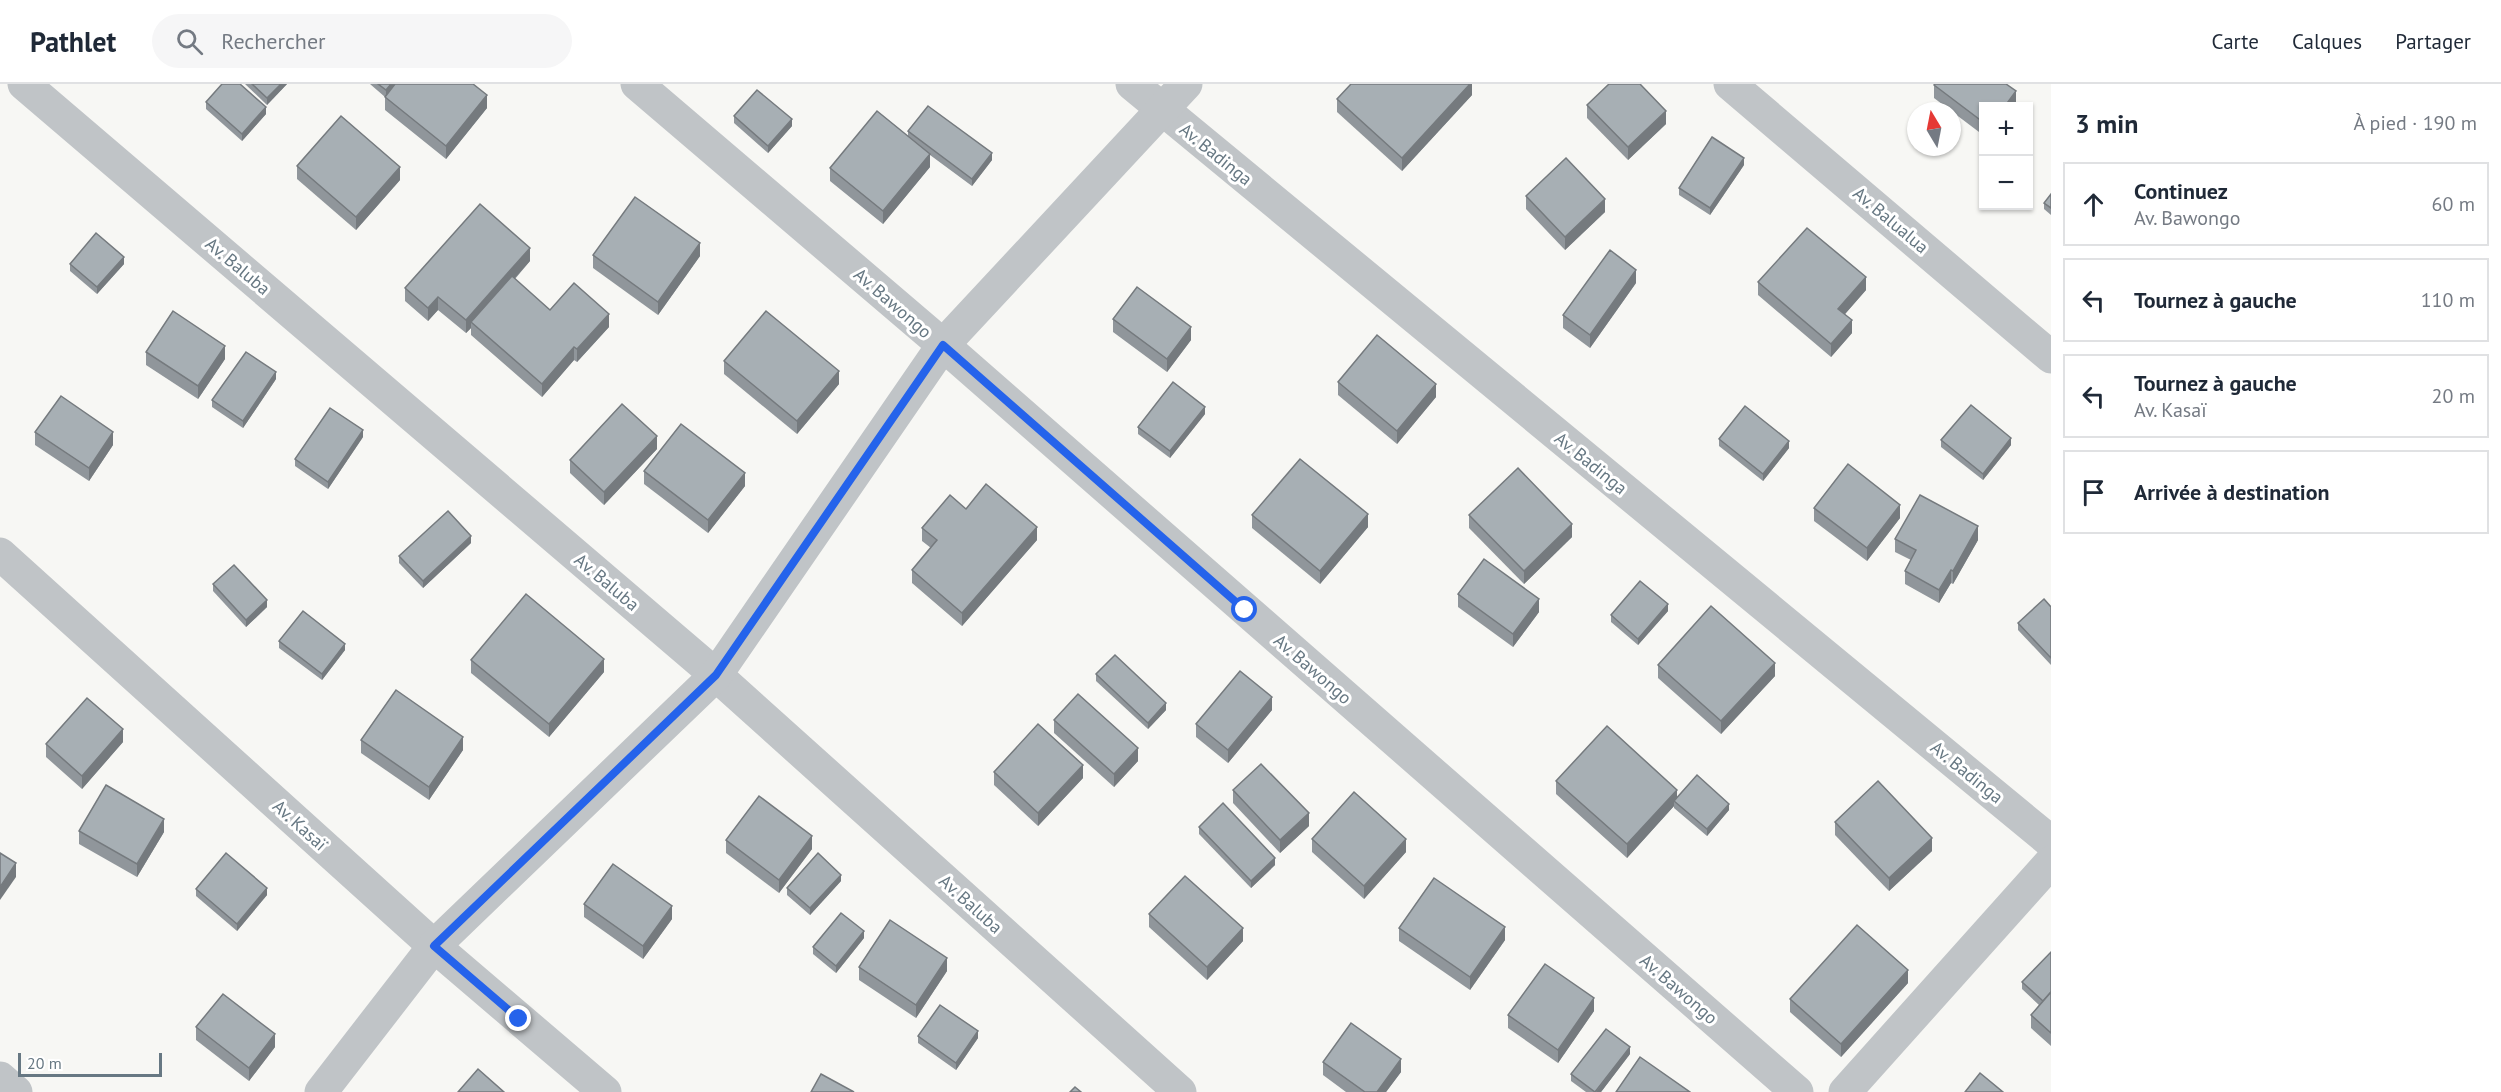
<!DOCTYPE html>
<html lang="fr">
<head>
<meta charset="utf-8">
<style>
	:root { --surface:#fff; --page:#f6f6f7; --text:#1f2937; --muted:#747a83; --line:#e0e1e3 }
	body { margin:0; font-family:"PT Sans",sans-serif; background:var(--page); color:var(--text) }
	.controls { position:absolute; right:18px; top:18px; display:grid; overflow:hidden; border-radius:0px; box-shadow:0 2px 4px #0004 }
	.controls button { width:54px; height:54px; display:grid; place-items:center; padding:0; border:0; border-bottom:2px solid var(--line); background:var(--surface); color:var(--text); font:30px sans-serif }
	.compass { position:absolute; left:1907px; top:18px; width:54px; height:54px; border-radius:50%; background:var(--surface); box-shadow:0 2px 4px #0004; rotate:350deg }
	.scale { position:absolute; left:18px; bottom:15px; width:144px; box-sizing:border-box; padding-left:6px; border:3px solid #677883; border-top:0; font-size:16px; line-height:21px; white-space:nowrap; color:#677883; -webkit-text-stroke:4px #fff; paint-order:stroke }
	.stop { position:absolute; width:18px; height:18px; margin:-14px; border:4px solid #2563eb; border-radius:50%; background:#fff }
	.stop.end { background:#2563eb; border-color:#fff; box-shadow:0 2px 6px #0008 }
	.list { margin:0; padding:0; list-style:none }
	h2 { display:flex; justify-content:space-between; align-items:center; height:78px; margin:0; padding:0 24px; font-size:26px }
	h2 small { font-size:20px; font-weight:400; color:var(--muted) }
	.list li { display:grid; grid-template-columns:39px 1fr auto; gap:18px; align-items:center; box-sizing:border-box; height:84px; margin:0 12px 12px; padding:0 12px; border:2px solid var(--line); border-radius:0px }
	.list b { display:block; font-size:22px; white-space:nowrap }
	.list p { margin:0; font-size:20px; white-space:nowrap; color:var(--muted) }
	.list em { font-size:20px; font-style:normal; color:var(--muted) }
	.icon { flex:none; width:33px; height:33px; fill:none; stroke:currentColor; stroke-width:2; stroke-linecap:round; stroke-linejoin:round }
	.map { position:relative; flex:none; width:2051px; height:1008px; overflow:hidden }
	header { display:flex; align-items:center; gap:36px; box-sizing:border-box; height:84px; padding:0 30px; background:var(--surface); border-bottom:2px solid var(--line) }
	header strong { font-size:28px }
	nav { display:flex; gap:33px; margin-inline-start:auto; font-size:21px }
	.search { width:420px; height:54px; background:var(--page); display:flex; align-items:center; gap:15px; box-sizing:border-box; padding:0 21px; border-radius:33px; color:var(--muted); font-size:22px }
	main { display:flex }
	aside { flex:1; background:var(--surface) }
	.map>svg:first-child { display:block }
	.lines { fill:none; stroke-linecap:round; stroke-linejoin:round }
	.street { stroke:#c0c4c7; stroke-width:33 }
	.wall { fill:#90969b }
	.shaded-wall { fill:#757a7e }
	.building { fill:#a7afb4; stroke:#757a7e; stroke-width:1.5 }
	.route { stroke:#2563eb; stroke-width:8 }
	.labels { text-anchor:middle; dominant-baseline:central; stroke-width:6; stroke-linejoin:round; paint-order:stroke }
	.street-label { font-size:18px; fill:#677883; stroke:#fff }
</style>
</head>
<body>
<header>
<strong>Pathlet</strong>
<div class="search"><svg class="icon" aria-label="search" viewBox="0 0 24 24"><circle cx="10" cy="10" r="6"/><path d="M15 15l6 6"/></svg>Rechercher</div>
<nav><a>Carte</a><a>Calques</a><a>Partager</a></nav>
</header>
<main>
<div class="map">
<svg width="2051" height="1008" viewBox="0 0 2051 1008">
	<rect width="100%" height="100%" fill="#f7f7f4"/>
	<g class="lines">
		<g class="street">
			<polyline points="24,0 716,591 1180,1008"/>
			<polyline points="637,0 943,261 1797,1008"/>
			<polyline points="1132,0 2051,758"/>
			<polyline points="1730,0 2051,273"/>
			<polyline points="0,470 434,862 605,1008"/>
			<polyline points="0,994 16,1008"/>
			<polyline points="321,1008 434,862 716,591 943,261 1186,0"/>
			<polyline points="1845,1008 2051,778"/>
		</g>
	</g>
	<g class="wall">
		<polygon points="245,0 287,0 267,21"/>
		<polygon points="370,0 473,0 487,24 446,75 385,26 385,13"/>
		<polygon points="1472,0 1472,11 1402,87 1337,28 1337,15"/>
		<polygon points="1934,1 2016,20 1983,22 1983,51 1934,14"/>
		<polygon points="206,18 266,30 242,57 206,25"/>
		<polygon points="1587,21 1666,40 1628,76 1587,34"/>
		<polygon points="734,32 792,42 768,69 734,39"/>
		<polygon points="908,47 992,76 972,102 930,71 930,83 883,140 830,97 830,84 908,52"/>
		<polygon points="1744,81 1710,131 1679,111 1679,104"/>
		<polygon points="297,82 400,96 356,146 297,95"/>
		<polygon points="2051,110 2051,131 2044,125 2044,119"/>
		<polygon points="1526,112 1605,128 1565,166 1526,125"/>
		<polygon points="593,171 700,172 658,231 593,184"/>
		<polygon points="530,177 515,195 550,226 609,243 577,278 574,276 542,313 471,251 471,244 466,249 438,226 428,237 405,217 405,204"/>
		<polygon points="70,180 124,180 97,210 70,187"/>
		<polygon points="1758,198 1866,206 1845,230 1852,249 1831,273 1758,211"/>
		<polygon points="1636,199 1590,264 1563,244 1563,231"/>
		<polygon points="1113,235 1191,256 1167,288 1113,248"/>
		<polygon points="146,268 225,275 198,315 146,281"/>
		<polygon points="724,277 839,300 797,350 724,290"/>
		<polygon points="276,295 243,344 212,323 212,316"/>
		<polygon points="1338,298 1436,313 1397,360 1338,311"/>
		<polygon points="1205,330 1170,374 1138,350 1138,343"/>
		<polygon points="35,348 113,361 89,397 35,361"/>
		<polygon points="363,353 328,405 295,382 295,375"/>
		<polygon points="1719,355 1789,364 1763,397 1719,362"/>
		<polygon points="1941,356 2011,361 1983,396 1941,363"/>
		<polygon points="657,365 604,421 570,389 570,376"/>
		<polygon points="644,387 745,402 708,449 644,400"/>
		<polygon points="1814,424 1900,434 1867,477 1814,437"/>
		<polygon points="966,425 1037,456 962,542 912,499 912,486 931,464 922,457 922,444"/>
		<polygon points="1252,431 1368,443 1320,500 1252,444"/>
		<polygon points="1469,431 1572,453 1524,500 1469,444"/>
		<polygon points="1895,455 1978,456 1953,500 1951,499 1939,519 1905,500 1905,487 1911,476 1895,468"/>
		<polygon points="471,459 423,504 399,479 399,472"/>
		<polygon points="213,500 267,523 246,543 213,507"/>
		<polygon points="1458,510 1539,528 1513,563 1458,523"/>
		<polygon points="2051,523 2051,581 2018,546 2018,539"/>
		<polygon points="1668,527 1638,561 1611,538 1611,531"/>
		<polygon points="279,557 345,566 322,596 279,564"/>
		<polygon points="471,576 604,588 549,653 471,589"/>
		<polygon points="1658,581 1775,592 1721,650 1658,594"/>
		<polygon points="1096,590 1166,626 1148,645 1096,597"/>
		<polygon points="1272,626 1228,679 1196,653 1196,640"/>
		<polygon points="1054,636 1138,677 1114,703 1054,649"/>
		<polygon points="361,656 463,666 429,716 361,669"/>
		<polygon points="123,658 82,705 46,673 46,660"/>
		<polygon points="994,688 1083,694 1038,742 994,701"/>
		<polygon points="1556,697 1677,714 1729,726 1707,752 1674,724 1674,722 1627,774 1556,710"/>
		<polygon points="1233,706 1309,742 1280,769 1233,719"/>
		<polygon points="1835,738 1932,767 1889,807 1835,751"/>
		<polygon points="1199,743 1275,781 1251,804 1199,750"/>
		<polygon points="79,747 164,748 137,793 79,760"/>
		<polygon points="1312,755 1406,768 1364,815 1312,768"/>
		<polygon points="726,756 812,765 779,809 726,769"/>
		<polygon points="841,797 810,831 787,811 787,804"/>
		<polygon points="196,805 267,811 237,847 196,812"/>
		<polygon points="584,820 672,835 643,875 584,833"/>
		<polygon points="1149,830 1243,857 1207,896 1149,843"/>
		<polygon points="1399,844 1505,856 1470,906 1399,857"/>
		<polygon points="864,854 836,889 813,870 813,863"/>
		<polygon points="2051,868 2051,962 2031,944 2031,931 2039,921 2022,905 2022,898"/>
		<polygon points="859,883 947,887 916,934 859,896"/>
		<polygon points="1908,899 1841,973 1790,928 1790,915"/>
		<polygon points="1594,927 1558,979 1508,944 1508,931"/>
		<polygon points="196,943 275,963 249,997 196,956"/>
		<polygon points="918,952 978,954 956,986 918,959"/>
		<polygon points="1630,970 1601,1008 1586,1008 1571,997 1571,990"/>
		<polygon points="1323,978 1401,988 1386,1008 1346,1008 1323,991"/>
	</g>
	<g class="shaded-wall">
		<polygon points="281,0 287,0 267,21 267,14"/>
		<polygon points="391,0 396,0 386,13 386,6"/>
		<polygon points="1470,0 1472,0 1472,11 1402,87 1402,74"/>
		<polygon points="2016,7 2016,20 2014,22 2005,22"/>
		<polygon points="487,11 487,24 446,75 446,62"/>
		<polygon points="266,23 266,30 242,57 242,50"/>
		<polygon points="1666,27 1666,40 1628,76 1628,63"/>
		<polygon points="792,35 792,42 768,69 768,62"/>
		<polygon points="992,69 992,76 972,102 972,95"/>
		<polygon points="930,70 930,83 883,140 883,127"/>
		<polygon points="1744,74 1744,81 1710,131 1710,124"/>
		<polygon points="400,83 400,96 356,146 356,133"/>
		<polygon points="1605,115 1605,128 1565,166 1565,153"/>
		<polygon points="700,159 700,172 658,231 658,218"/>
		<polygon points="530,164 530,177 474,240 471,238 471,244 466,249 466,236"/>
		<polygon points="124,173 124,180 97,210 97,203"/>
		<polygon points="1636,186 1636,199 1590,264 1590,251"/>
		<polygon points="1866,193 1866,206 1838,238 1838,225"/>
		<polygon points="438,213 438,226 428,237 428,224"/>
		<polygon points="609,230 609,243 577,278 577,265"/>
		<polygon points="1852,236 1852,249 1831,273 1831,260"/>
		<polygon points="1191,243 1191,256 1167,288 1167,275"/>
		<polygon points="225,262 225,275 198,315 198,302"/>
		<polygon points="574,263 574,276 542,313 542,300"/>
		<polygon points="839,287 839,300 797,350 797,337"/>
		<polygon points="276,288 276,295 243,344 243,337"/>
		<polygon points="1436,300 1436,313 1397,360 1397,347"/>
		<polygon points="1205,323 1205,330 1170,374 1170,367"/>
		<polygon points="363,346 363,353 328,405 328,398"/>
		<polygon points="113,348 113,361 89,397 89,384"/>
		<polygon points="657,352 657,365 604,421 604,408"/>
		<polygon points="2011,354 2011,361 1983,396 1983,390"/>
		<polygon points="1789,357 1789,364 1763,397 1763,390"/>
		<polygon points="745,389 745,402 708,449 708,436"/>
		<polygon points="1900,421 1900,434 1867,477 1867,464"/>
		<polygon points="1368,430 1368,443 1320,500 1320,487"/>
		<polygon points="1572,440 1572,453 1524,500 1524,487"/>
		<polygon points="1978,442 1978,456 1953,500 1953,487"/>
		<polygon points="1037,443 1037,456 962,542 962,529"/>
		<polygon points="471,452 471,459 423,504 423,497"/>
		<polygon points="1951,486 1951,499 1939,519 1939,506"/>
		<polygon points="1539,515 1539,528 1513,563 1513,550"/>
		<polygon points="267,516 267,523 246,543 246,536"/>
		<polygon points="1668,520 1668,527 1638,561 1638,555"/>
		<polygon points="345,560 345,566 322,596 322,590"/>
		<polygon points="604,575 604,588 549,653 549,640"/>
		<polygon points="1775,579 1775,592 1721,650 1721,637"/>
		<polygon points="1272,613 1272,626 1228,679 1228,666"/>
		<polygon points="1166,619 1166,626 1148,645 1148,639"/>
		<polygon points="123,645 123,658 82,705 82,692"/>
		<polygon points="463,653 463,666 429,716 429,703"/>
		<polygon points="1138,664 1138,677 1114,703 1114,690"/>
		<polygon points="1083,681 1083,694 1038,742 1038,729"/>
		<polygon points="1677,706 1677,719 1674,717 1674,722 1627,774 1627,760"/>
		<polygon points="1729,720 1729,726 1707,752 1707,745"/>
		<polygon points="1309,729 1309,742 1280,769 1280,756"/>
		<polygon points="164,735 164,748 137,793 137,780"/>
		<polygon points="812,752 812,765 779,809 779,796"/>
		<polygon points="1932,754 1932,767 1889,807 1889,794"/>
		<polygon points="1406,755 1406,768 1364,815 1364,802"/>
		<polygon points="1275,774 1275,781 1251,804 1251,797"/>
		<polygon points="16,779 16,793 0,816 0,803"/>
		<polygon points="841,791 841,797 810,831 810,824"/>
		<polygon points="267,804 267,811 237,847 237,840"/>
		<polygon points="672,822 672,835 643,875 643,862"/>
		<polygon points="1505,843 1505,856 1470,906 1470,893"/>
		<polygon points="1243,844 1243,857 1207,896 1207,883"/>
		<polygon points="864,847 864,854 836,889 836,882"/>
		<polygon points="947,874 947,887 916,934 916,921"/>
		<polygon points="1908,886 1908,899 1841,973 1841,960"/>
		<polygon points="1594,914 1594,927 1558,979 1558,966"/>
		<polygon points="978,947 978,954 956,986 956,979"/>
		<polygon points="275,950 275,963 249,997 249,984"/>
		<polygon points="1630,963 1630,970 1601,1008 1596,1008"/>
		<polygon points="1401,975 1401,988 1386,1008 1377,1008"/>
	</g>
	<g class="building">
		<polygon points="222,0 240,0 266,23 242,50 206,18"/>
		<polygon points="252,0 281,0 267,14"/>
		<polygon points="378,0 391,0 386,6"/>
		<polygon points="395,0 473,0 487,11 446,62 385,13"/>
		<polygon points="1351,0 1470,0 1402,74 1337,15"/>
		<polygon points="1609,0 1640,0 1666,27 1628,63 1587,21"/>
		<polygon points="1935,0 2006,0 2016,7 2005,22 1983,22 1983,38 1934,1"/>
		<polygon points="757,6 792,35 768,62 734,32"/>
		<polygon points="928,22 992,69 972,95 908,47"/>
		<polygon points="877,27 930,70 883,127 830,84"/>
		<polygon points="341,32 400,83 356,133 297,82"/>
		<polygon points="1712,53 1744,74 1710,124 1679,104"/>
		<polygon points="1566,74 1605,115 1565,153 1526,112"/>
		<polygon points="2051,110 2051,124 2044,119"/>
		<polygon points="635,113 700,159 658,218 593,171"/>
		<polygon points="480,120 530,164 466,236 438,213 428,224 405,204"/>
		<polygon points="1807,144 1866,193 1838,225 1852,236 1831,260 1758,198"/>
		<polygon points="96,149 124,173 97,203 70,180"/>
		<polygon points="1610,166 1636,186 1590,251 1563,231"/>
		<polygon points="512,192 550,226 574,199 609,230 577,265 574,263 542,300 471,238"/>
		<polygon points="1137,203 1191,243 1167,275 1113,235"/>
		<polygon points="173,227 225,262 198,302 146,268"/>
		<polygon points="766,227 839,287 797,337 724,277"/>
		<polygon points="1377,251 1436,300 1397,347 1338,298"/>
		<polygon points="246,268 276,288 243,337 212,316"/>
		<polygon points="1173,298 1205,323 1170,367 1138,343"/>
		<polygon points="61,312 113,348 89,384 35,348"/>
		<polygon points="622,320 657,352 604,408 570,376"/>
		<polygon points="1971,321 2011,354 1983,390 1941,356"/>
		<polygon points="1745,322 1789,357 1763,390 1719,355"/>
		<polygon points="330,324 363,346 328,398 295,375"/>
		<polygon points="681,340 745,389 708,436 644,387"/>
		<polygon points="1300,375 1368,430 1320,487 1252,431"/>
		<polygon points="1848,380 1900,421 1867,464 1814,424"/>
		<polygon points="1518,384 1572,440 1524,487 1469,431"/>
		<polygon points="986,400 1037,443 962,529 912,486 937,456 922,444 950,411 966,425"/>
		<polygon points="1920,411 1978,442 1953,487 1951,486 1939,506 1905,487 1916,466 1895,455"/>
		<polygon points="448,427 471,452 423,497 399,472"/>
		<polygon points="1484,475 1539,515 1513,550 1458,510"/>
		<polygon points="234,481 267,516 246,536 213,500"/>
		<polygon points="1640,497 1668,520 1638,555 1611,531"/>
		<polygon points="526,510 604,575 549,640 471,576"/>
		<polygon points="2044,515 2051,523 2051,574 2018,539"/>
		<polygon points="1711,522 1775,579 1721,637 1658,581"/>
		<polygon points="303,527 345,560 322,590 279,557"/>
		<polygon points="1115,571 1166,619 1148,639 1096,590"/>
		<polygon points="1240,587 1272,613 1228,666 1196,640"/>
		<polygon points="396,606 463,653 429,703 361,656"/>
		<polygon points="1078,610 1138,664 1114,690 1054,636"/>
		<polygon points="87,614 123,645 82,692 46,660"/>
		<polygon points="1038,640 1083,681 1038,729 994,688"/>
		<polygon points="1607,642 1677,706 1627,760 1556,697"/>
		<polygon points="1261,680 1309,729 1280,756 1233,706"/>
		<polygon points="1697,691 1729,720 1707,745 1674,717"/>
		<polygon points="1878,697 1932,754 1889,794 1835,738"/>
		<polygon points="106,701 164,735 137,780 79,747"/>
		<polygon points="1354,708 1406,755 1364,802 1312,755"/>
		<polygon points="759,712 812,752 779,796 726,756"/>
		<polygon points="1223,719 1275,774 1251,797 1199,743"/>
		<polygon points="0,769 16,779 0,803"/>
		<polygon points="226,769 267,804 237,840 196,805"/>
		<polygon points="818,769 841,791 810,824 787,804"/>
		<polygon points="613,780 672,822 643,862 584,820"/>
		<polygon points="1185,792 1243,844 1207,883 1149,830"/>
		<polygon points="1434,794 1505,843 1470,893 1399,844"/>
		<polygon points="841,829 864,847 836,882 813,863"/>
		<polygon points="890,836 947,874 916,921 859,883"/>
		<polygon points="1857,841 1908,886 1841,960 1790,915"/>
		<polygon points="2051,868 2051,908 2043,917 2022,898"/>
		<polygon points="1545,880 1594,914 1558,966 1508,931"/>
		<polygon points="2051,908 2051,949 2031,931"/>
		<polygon points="223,910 275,950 249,984 196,943"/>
		<polygon points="940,921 978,947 956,979 918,952"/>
		<polygon points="1351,939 1401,975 1377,1008 1365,1008 1323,978"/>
		<polygon points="1606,945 1630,963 1595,1008 1571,990"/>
		<polygon points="1640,973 1690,1008 1616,1008"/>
		<polygon points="478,985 504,1008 458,1008"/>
		<polygon points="1980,989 2003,1008 1965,1008"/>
		<polygon points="821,990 854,1008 811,1008"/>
		<polygon points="1075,1003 1081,1008 1070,1008"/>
	</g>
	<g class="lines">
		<polyline class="route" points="519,935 434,862 716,591 943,261 1245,526"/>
	</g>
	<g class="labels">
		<g class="street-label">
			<text transform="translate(1216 70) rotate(39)">Av. Badinga</text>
			<text transform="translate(1891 136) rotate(40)">Av. Balualua</text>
			<text transform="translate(238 182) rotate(40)">Av. Baluba</text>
			<text transform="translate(893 219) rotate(41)">Av. Bawongo</text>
			<text transform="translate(1591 379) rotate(39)">Av. Badinga</text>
			<text transform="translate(607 498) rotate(40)">Av. Baluba</text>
			<text transform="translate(1313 585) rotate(41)">Av. Bawongo</text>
			<text transform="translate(1967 688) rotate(39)">Av. Badinga</text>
			<text transform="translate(300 741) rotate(42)">Av. Kasaï</text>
			<text transform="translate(971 820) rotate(42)">Av. Baluba</text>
			<text transform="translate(1679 905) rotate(41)">Av. Bawongo</text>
		</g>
	</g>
</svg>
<div class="controls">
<button>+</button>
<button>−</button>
</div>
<svg class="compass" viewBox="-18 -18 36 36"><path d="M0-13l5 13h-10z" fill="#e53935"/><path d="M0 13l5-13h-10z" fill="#747a83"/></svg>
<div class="scale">20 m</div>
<div class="stop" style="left:1245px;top:526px"></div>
<div class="stop end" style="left:519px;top:935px"></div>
</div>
<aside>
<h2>3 min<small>À pied · 190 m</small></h2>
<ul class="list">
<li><svg class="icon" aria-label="ahead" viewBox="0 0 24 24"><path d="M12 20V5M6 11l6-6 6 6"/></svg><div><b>Continuez</b><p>Av. Bawongo</p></div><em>60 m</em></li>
<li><svg class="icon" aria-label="left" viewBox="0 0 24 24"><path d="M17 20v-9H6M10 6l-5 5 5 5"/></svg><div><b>Tournez à gauche</b></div><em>110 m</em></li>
<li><svg class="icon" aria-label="left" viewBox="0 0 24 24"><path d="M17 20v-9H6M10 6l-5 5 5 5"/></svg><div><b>Tournez à gauche</b><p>Av. Kasaï</p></div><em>20 m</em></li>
<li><svg class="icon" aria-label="arrive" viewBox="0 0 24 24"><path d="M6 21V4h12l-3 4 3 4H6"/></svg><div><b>Arrivée à destination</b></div></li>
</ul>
</aside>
</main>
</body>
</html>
